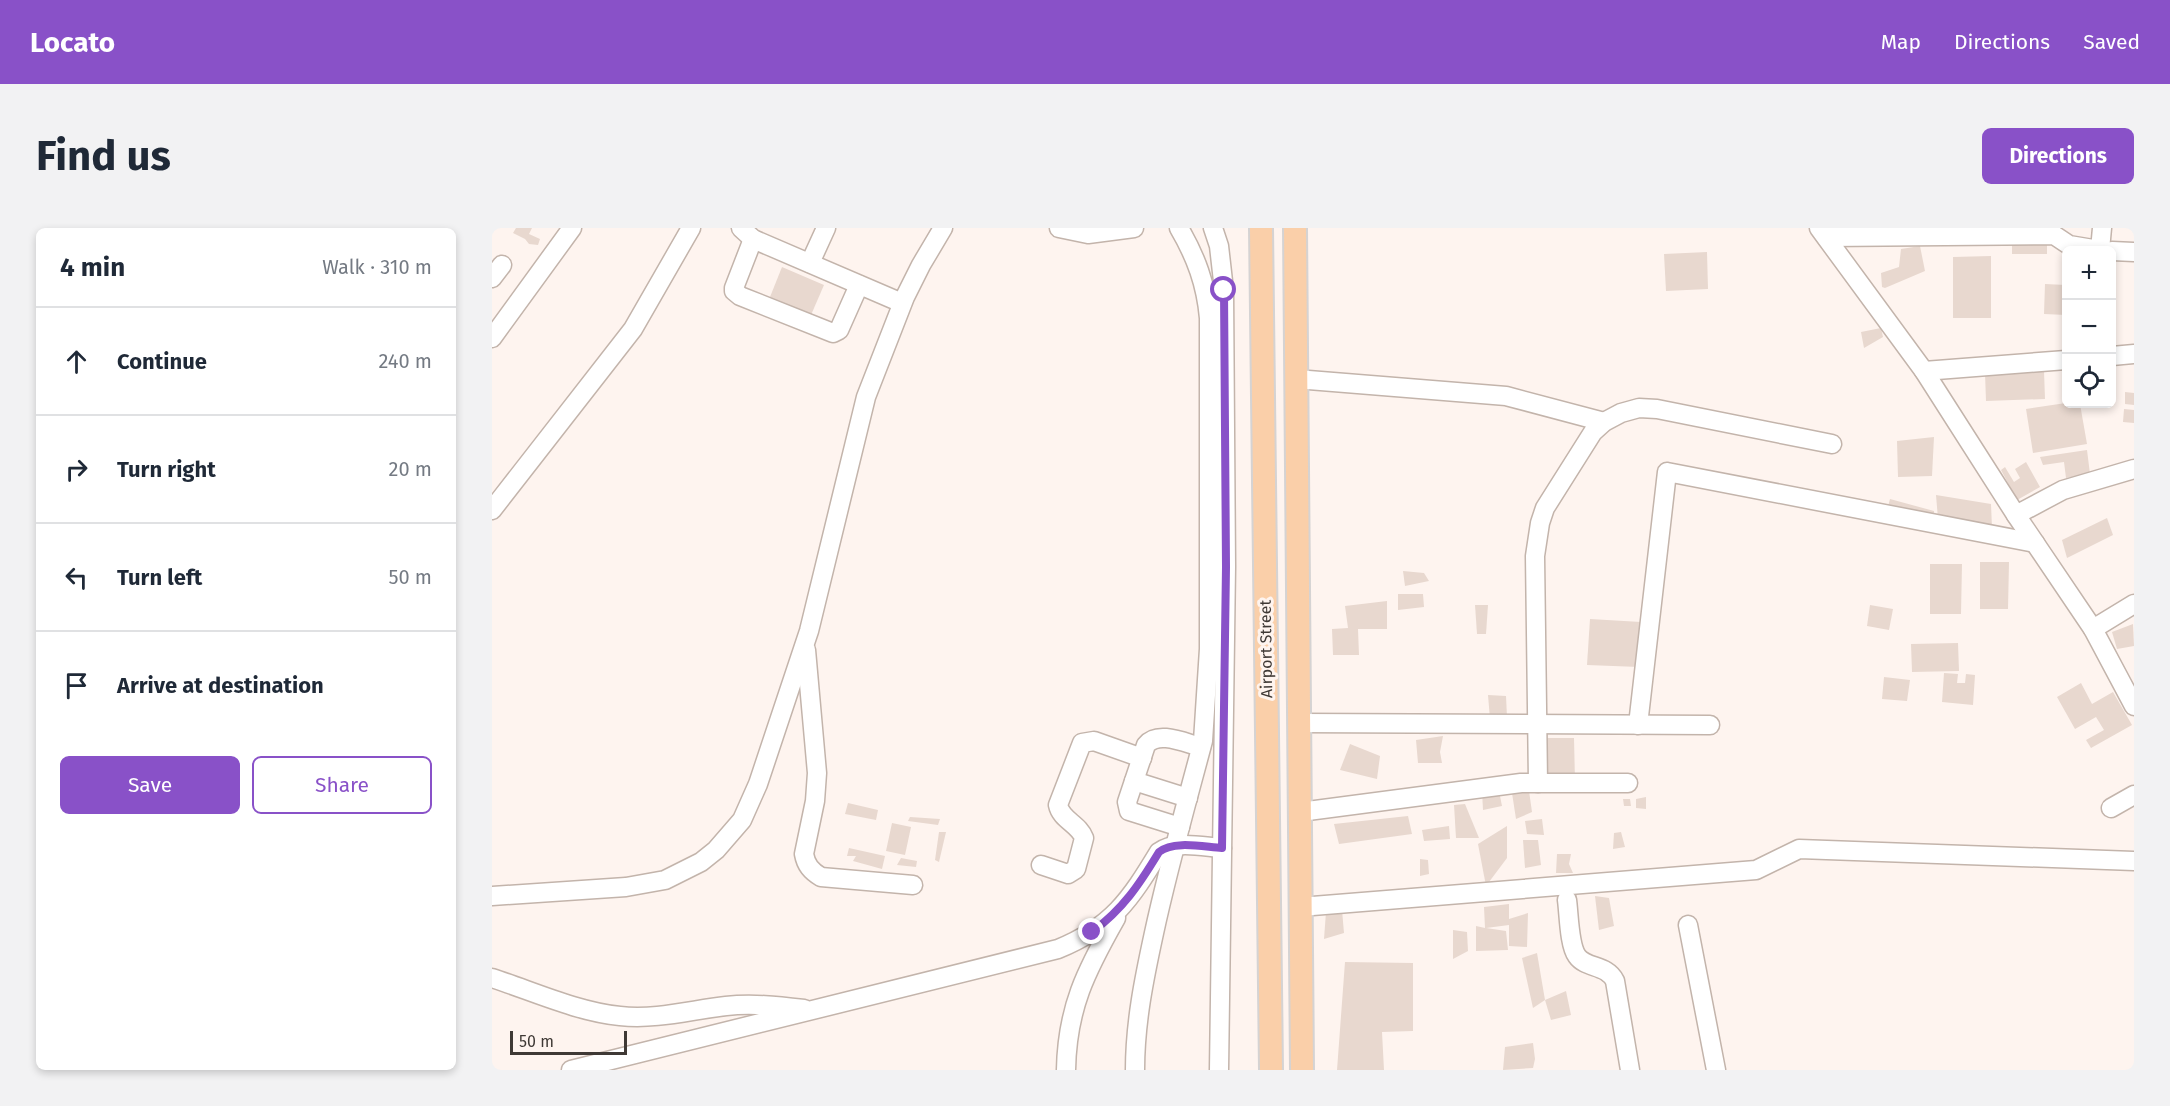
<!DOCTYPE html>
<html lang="en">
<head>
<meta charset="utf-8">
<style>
	:root { --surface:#fff; --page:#f2f2f3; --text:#1f2937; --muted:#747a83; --line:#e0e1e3; --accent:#8951c8 }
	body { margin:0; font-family:"Fira Sans",sans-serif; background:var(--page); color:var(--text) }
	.controls { position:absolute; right:18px; top:18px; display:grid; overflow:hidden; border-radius:9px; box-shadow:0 3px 9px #0003 }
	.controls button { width:54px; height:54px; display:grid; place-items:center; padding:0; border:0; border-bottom:2px solid var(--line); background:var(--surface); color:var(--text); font:30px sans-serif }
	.scale { position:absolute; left:18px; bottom:15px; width:117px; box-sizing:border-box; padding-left:6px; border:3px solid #3f3935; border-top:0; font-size:16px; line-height:21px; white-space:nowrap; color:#3f3935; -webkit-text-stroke:4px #fef4ef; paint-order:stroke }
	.stop { position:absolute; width:18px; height:18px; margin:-14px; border:4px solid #8951c8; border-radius:50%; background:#fff }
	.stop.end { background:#8951c8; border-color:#fff; box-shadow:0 2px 6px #0008 }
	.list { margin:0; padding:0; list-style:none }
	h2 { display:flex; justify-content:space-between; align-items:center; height:78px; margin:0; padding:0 24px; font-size:26px }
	h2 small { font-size:20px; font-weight:400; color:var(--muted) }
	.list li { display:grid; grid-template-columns:39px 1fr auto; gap:18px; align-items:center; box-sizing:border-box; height:108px; padding:0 24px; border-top:2px solid var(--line) }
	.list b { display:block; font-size:22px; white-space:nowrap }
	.list em { font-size:20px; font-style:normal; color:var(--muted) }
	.actions { display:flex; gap:12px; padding:18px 24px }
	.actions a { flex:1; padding:14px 0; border:2px solid var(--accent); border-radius:9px; text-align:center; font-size:21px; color:var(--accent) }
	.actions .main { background:var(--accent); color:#fff }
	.icon { flex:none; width:33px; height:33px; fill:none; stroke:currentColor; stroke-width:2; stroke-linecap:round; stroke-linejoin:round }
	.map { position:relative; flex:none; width:1642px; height:842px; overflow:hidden; border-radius:9px }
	header { display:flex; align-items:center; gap:36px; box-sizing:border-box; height:84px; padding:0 30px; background:var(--accent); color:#fff }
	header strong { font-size:28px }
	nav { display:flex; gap:33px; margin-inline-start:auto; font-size:21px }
	.intro { display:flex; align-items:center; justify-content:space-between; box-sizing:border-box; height:144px; padding:0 36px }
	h1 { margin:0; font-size:42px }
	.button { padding:15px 27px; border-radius:9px; background:var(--accent); color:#fff; font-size:21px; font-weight:700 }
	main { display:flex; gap:36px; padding:0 36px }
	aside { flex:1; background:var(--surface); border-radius:9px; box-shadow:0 3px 9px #0003 }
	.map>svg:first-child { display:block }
	.building { fill:#e8d8cf }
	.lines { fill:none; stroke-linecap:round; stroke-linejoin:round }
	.minor-casing { stroke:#c3b4ab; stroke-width:21 }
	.major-casing { stroke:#d5d3d3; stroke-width:26 }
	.minor { stroke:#fff; stroke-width:18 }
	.major { stroke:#facfa9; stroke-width:22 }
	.route { stroke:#8951c8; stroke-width:8 }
	.labels { text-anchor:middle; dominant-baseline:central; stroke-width:6; stroke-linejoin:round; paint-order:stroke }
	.street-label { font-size:16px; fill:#3f3935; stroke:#fef4ef }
</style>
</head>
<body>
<header>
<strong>Locato</strong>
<nav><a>Map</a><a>Directions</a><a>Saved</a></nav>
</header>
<div class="intro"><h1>Find us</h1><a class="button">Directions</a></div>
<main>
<aside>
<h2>4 min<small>Walk · 310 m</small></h2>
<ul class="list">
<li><svg class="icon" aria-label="ahead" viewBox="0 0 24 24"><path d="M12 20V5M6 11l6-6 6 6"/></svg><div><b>Continue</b></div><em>240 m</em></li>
<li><svg class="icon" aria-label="right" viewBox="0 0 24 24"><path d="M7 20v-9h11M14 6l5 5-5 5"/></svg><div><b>Turn right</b></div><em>20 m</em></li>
<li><svg class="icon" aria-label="left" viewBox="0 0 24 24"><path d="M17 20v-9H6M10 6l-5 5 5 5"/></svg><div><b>Turn left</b></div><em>50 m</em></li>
<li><svg class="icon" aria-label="arrive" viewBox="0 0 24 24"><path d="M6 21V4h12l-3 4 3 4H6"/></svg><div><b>Arrive at destination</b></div></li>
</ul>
<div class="actions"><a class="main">Save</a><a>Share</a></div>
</aside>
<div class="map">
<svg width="1642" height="842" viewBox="0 0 1642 842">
	<rect width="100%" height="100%" fill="#fef4ef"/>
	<g class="building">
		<polygon points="24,0 40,0 37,6 48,11 46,17 37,16 33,11 21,5"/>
		<polygon points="1555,14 1555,26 1520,26 1520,15"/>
		<polygon points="1428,18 1433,43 1393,60 1390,59 1389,45 1407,39 1409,21"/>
		<polygon points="1215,24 1216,61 1174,63 1172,26"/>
		<polygon points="1499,28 1499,90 1461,90 1461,29"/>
		<polygon points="290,39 332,57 319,87 278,69"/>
		<polygon points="1553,56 1574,57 1574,87 1552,86"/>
		<polygon points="1389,100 1391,109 1372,120 1369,104"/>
		<polygon points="1552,143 1553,171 1494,173 1493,145"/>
		<polygon points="1633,164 1642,165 1642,177 1633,176"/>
		<polygon points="1574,175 1588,176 1595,216 1541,225 1534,181"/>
		<polygon points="1632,181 1642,182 1642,195 1631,194"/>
		<polygon points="1442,209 1440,248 1406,249 1405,213"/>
		<polygon points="1595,222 1598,246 1574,250 1572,234 1551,237 1548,229"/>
		<polygon points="1534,234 1548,259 1525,272 1509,242 1513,239 1522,254 1528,250 1523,241"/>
		<polygon points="1444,267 1499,276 1500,300 1446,291"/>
		<polygon points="1398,271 1442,283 1442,292 1395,282"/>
		<polygon points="1615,290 1621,307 1575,330 1570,312"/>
		<polygon points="1488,334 1517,334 1516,381 1488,381"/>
		<polygon points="1438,336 1470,336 1469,386 1438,386"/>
		<polygon points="911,343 932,345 937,353 913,358"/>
		<polygon points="906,366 931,366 932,379 906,382"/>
		<polygon points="895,373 895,401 866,401 867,427 841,427 840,401 856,400 853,378"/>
		<polygon points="983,377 996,377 994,406 985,406"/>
		<polygon points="1378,377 1401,381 1397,402 1375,398"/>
		<polygon points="1098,391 1149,394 1147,439 1095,437"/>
		<polygon points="1641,396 1642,418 1625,421 1620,404"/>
		<polygon points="1466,415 1467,443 1420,444 1419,416"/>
		<polygon points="1452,445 1466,446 1465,455 1473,455 1474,446 1483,447 1481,477 1450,474"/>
		<polygon points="1392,449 1418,452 1415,473 1390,471"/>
		<polygon points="1589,455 1600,476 1621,464 1640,497 1599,520 1594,512 1612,502 1604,489 1583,501 1565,469"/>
		<polygon points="996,467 1014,468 1015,489 998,491"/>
		<polygon points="951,508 948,524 950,535 926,535 924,512"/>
		<polygon points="1053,510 1082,510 1083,553 1054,553"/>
		<polygon points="858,516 888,528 885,551 848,542"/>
		<polygon points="990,563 1007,563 1010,578 991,582"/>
		<polygon points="1037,563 1040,584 1024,591 1020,565"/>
		<polygon points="1154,569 1154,581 1144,580 1144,571"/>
		<polygon points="1131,571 1138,571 1139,578 1132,578"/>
		<polygon points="356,575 386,582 384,592 353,586"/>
		<polygon points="973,576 987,610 964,610 962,577"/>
		<polygon points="916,588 920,606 847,616 842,596"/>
		<polygon points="418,589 448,591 446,597 416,593"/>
		<polygon points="1050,591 1052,607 1035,606 1033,593"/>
		<polygon points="400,595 419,599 413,627 394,623"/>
		<polygon points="957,598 958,611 932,613 930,602"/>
		<polygon points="1015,598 1015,630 994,658 986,616"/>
		<polygon points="447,604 454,604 447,634 443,632"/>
		<polygon points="1129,604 1133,619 1121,621 1122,605"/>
		<polygon points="1031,612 1046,612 1049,637 1033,640"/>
		<polygon points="357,620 393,628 390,641 361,633 364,628 355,628"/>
		<polygon points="1065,626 1079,626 1077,636 1081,645 1064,645"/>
		<polygon points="409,630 425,633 424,639 405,637"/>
		<polygon points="928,631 936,632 937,646 928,648"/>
		<polygon points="1103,668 1117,670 1122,698 1107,702"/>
		<polygon points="1017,676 1017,691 1036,685 1035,719 1017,718 1017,697 994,700 1014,703 1016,722 984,723 984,698 993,700 992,679"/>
		<polygon points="850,682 852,705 832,711 834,684"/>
		<polygon points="961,702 975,704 976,723 961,731"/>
		<polygon points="1045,725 1053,772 1041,780 1030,730"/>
		<polygon points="853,734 921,735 921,803 890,804 892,842 845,842"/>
		<polygon points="1074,763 1079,787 1059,792 1053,772"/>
		<polygon points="1041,815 1043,831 1041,840 1011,842 1013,819"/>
	</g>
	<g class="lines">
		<g class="minor-casing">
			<g id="minor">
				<polyline points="249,0 261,11 410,75"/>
				<polyline points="567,0 596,6 642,0"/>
				<polyline points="721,0 727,18 732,62 734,339 727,842"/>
				<polyline points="1327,0 1432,143 1524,287 1601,401 1642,478"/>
				<polyline points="1334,9 1562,7 1577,17 1607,22"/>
				<polyline points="261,11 242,60 242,63 248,68 341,105 347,102 367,57"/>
				<polyline points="1608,22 1610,0"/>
				<polyline points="1620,23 1642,24"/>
				<polyline points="318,35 334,0"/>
				<polyline points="0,50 10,37"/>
				<polyline points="0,110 80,0"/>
				<polyline points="1620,128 1642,126"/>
				<polyline points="1432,143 1574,132"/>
				<polyline points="804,151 1014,168 1112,194"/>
				<polyline points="0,282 141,101 199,0"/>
				<polyline points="1524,287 1571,262 1642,241"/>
				<polyline points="1601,401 1642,376"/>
				<path d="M314,422L325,545L323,573L312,626C314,637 319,643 329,649L421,657"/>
				<polyline points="808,495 1218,497"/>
				<polyline points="1146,497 1175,244 1543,315"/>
				<polyline points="642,553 696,570"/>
				<polyline points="1046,555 1043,328 1048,295 1053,280 1101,204 1112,194 1129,185 1147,180 1165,181 1340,216"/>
				<polyline points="1619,580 1642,567"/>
				<polyline points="808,584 1029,555 1136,555"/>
				<path d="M688,599L637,583L635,574L654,517C666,502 693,515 709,519"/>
				<path d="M549,637L576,646L584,641L592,610C587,596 569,592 566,577L590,515L602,513L650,530"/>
				<polyline points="0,668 134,659 173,652 209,634 224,622 250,592 266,556 317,403 374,169 413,69 429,37 451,0"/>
				<path d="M1075,672C1077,686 1077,717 1085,728C1094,741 1115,736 1123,753L1138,842"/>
				<polyline points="808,679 1264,642 1307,621 1642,633"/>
				<polyline points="1196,697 1224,842"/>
				<path d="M0,750C40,763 86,784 128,788C164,792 199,782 234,778C260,775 286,778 312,781"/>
				<path d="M79,842L566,721C620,699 638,672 667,624C682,612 712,619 730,620"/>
				<path d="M574,842C575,780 594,743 624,690"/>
				<path d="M643,842C643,795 652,751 662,705C676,640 694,577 711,513L717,421V90C714,56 704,29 687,0"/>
			</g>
		</g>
		<g class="major-casing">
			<g id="major">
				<polyline points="769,0 779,842"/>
				<polyline points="803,0 810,842"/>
			</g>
		</g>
		<use href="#minor" class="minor"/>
		<use href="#major" class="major"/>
	</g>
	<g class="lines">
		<path class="route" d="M600,704C631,681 647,657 667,624C682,612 712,619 730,620L734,339L732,62"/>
	</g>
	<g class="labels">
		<g class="street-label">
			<text transform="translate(774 421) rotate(-91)">Airport Street</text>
		</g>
	</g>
</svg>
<div class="controls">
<button>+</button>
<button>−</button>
<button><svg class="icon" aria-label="locate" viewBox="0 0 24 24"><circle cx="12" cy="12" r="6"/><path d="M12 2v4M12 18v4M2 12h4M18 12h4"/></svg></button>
</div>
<div class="scale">50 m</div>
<div class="stop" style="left:732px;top:62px"></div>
<div class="stop end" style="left:600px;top:704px"></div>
</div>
</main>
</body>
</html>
